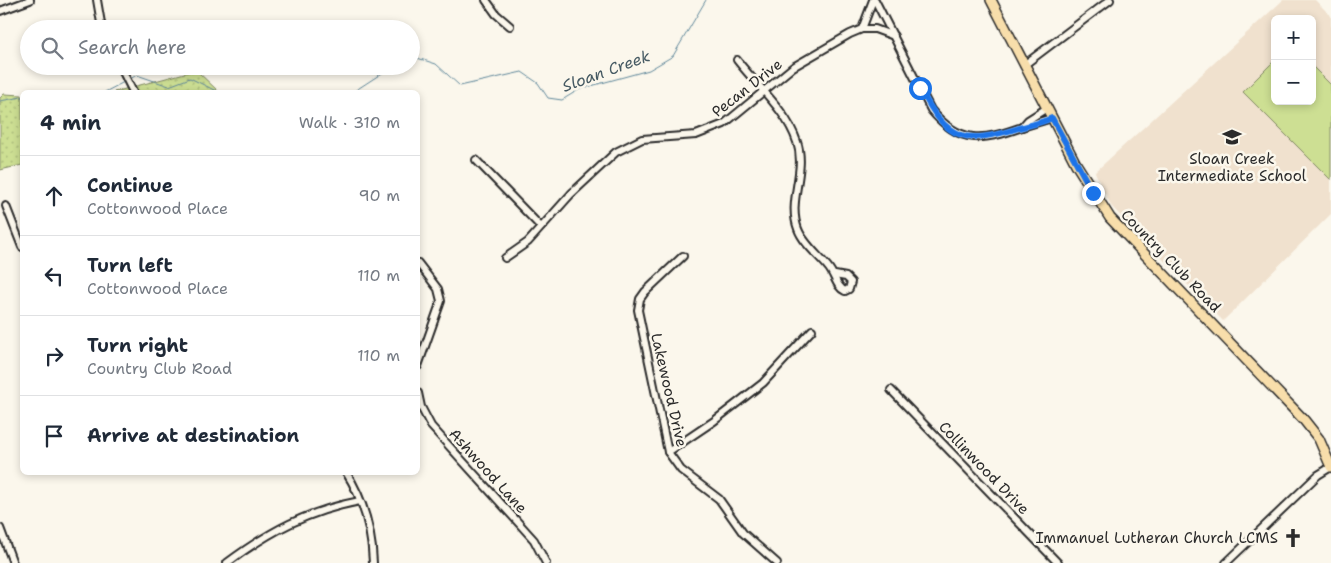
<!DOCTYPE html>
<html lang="en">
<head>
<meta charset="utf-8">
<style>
	:root { --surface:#fff; --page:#f6f6f7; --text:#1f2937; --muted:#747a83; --line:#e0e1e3 }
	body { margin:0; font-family:"Shantell Sans",sans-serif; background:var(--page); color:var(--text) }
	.controls { position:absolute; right:15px; top:15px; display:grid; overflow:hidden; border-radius:8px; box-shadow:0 2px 8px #0003 }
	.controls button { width:45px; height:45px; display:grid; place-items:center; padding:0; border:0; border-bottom:1px solid var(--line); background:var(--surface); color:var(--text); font:25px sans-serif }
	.stop { position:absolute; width:15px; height:15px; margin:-11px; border:4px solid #1a73e8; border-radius:50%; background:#fff }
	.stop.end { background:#1a73e8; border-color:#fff; box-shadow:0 1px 5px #0008 }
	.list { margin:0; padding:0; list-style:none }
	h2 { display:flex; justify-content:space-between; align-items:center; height:65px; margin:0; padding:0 20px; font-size:21px }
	h2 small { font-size:16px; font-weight:400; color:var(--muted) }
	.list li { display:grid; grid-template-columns:32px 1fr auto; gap:15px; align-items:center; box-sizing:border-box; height:80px; padding:0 20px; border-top:1px solid var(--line) }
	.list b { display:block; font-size:19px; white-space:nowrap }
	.list p { margin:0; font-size:16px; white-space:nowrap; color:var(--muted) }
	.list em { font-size:16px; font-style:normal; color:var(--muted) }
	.icon { flex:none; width:28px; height:28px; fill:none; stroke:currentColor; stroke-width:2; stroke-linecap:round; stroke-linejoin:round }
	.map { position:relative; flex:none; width:1331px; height:563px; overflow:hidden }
	.search { position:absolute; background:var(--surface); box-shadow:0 2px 8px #0003; left:20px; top:20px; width:400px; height:55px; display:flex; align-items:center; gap:12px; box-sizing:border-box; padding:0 18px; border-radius:28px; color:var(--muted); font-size:19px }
	.panel { position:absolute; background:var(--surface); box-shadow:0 2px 8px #0003; left:20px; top:90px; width:400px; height:385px; border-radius:8px }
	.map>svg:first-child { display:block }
	.built { fill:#f0e1ce; fill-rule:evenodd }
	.grass { fill:#cddf93; stroke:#7c855f }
	.park { fill:url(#park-dots); stroke:#7c855f }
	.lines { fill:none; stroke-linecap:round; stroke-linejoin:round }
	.stream { stroke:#60889b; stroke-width:1 }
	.minor-casing { stroke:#2b2b2b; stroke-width:10 }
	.major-casing { stroke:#2b2b2b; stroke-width:12 }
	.minor { stroke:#fbf7ec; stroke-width:6 }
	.major { stroke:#f8deab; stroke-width:9 }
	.route { stroke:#1a73e8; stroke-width:6 }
	.labels { text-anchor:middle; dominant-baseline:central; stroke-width:5; stroke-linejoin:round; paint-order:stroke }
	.street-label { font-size:15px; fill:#2b2b2b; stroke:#fbf7ec }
	.poi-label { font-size:15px; fill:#2b2b2b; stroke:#fbf7ec }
	.water-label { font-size:16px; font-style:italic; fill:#465a63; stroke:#fbf7ec }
</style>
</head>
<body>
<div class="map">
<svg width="1331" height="563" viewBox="0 0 1331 563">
	<defs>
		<pattern id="park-dots" width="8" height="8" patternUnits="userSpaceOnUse" patternTransform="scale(1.25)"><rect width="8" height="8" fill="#cddf93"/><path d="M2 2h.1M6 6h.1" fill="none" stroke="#b0c07f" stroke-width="1.8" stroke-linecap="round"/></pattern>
	</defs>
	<rect width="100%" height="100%" fill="#fbf7ec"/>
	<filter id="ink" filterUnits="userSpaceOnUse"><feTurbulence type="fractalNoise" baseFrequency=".02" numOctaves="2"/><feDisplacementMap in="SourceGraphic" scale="10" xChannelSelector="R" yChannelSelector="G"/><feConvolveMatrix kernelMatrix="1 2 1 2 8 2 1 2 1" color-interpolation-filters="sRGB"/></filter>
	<g filter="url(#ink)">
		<path class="built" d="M1283,0H1315L1331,16V214L1223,321L1111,206L1095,172ZM1275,19H1312V101H1275Z"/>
		<polygon class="grass" points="1275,60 1275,101 1312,101 1312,66 1331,85 1331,180 1243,92"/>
		<g class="park">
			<polygon points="196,70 219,92 114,92"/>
			<polygon points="4,94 22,95 22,165 0,170 0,98"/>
		</g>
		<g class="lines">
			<g class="stream">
				<polyline points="411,58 414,57 436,64 460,86 522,72 538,83 548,98 562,100 580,89 649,70 673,56 706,0"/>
				<polyline points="130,79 137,75 169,86 190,78 218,92"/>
				<polyline points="105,92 124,82"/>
				<polyline points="353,92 393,66"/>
				<polyline points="0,101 22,97"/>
			</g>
			<g class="minor-casing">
				<g id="minor">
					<polyline points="97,0 102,29"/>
					<polyline points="486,0 496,14 510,26"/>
					<path d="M875,0L931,110C960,145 983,141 1022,127"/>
					<polyline points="0,11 30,0"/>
					<polyline points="862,29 873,0"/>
					<path d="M737,60C757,86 787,111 797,142C807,171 787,201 798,229C803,243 819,256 828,267C835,275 836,287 845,291L849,289L851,282L846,277L835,275"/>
					<polyline points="1024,65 1110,0"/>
					<polyline points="120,66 133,92"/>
					<polyline points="1047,108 1028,120 1022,127 1052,118"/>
					<polyline points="476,160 541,227"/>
					<polyline points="6,206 22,247"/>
					<polyline points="683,256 645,292 640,299 638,310 668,452 681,470 719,499 743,533 777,563"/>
					<polyline points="505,258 528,242 571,194 616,152 642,139 696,135 724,124 793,67 850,34 862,29 875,29 894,36"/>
					<polyline points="418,263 438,289 441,301 418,366"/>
					<polyline points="891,390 1058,563"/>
					<polyline points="418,393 421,407 431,426 534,540 546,563"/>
					<polyline points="668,452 714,421 763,383 812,330"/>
					<path d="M346,472C363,499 372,531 373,563"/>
					<polyline points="0,528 13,563"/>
					<path d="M227,563C270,531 307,511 360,501"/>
					<polyline points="1226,563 1318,475 1331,467"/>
				</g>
			</g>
			<g class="major-casing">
				<polyline id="major" points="991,0 1076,164 1110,218 1304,420 1319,439 1331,467"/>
			</g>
			<use href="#minor" class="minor"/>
			<use href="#major" class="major"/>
		</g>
	</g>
	<g class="lines" filter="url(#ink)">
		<path class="route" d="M920,88C947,141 964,145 1019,128C1031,125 1041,123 1052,118L1093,193"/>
	</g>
	<defs>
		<g id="school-bare" transform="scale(1.5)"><path d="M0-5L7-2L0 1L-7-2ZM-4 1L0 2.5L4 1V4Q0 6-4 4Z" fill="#2b2b2b" stroke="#fbf7ec" stroke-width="2.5" paint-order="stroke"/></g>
		<g id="church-bare" transform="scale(1.5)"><path d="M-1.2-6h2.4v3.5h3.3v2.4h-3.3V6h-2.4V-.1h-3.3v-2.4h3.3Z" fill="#2b2b2b" stroke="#fbf7ec" stroke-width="2.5" paint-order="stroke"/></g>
	</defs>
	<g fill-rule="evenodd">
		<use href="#school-bare" x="1232" y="137"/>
		<use href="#church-bare" x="1293" y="538"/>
	</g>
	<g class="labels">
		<g class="street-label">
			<text transform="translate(747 88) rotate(-38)">Pecan Drive</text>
			<text transform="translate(1171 261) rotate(46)">Country Club Road</text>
			<text transform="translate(669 390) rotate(77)">Lakewood Drive</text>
			<text transform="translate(984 468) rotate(46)">Collinwood Drive</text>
			<text transform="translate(488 471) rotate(48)">Ashwood Lane</text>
		</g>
		<g class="poi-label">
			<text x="1232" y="159">Sloan Creek<tspan x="1232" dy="17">Intermediate School</tspan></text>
			<text x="1278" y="538" text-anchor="end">Immanuel Lutheran Church LCMS</text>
		</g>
		<g class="water-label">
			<text transform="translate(606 71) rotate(-20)">Sloan Creek</text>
		</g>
	</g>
</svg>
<div class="controls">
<button>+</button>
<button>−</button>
</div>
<div class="stop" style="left:920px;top:88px"></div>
<div class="stop end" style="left:1093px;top:193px"></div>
<div class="search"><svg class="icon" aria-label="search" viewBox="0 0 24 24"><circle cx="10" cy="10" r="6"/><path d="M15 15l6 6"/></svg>Search here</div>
<section class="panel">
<h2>4 min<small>Walk · 310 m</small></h2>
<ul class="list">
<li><svg class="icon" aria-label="ahead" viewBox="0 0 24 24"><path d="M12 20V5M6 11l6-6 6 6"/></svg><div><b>Continue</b><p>Cottonwood Place</p></div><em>90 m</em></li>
<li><svg class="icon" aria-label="left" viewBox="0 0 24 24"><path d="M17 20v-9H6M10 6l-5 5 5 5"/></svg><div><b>Turn left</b><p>Cottonwood Place</p></div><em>110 m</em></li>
<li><svg class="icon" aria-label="right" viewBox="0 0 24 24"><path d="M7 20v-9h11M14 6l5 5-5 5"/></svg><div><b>Turn right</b><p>Country Club Road</p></div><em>110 m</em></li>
<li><svg class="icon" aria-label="arrive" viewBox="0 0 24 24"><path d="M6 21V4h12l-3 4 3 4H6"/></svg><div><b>Arrive at destination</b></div></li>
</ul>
</section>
</div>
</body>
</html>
